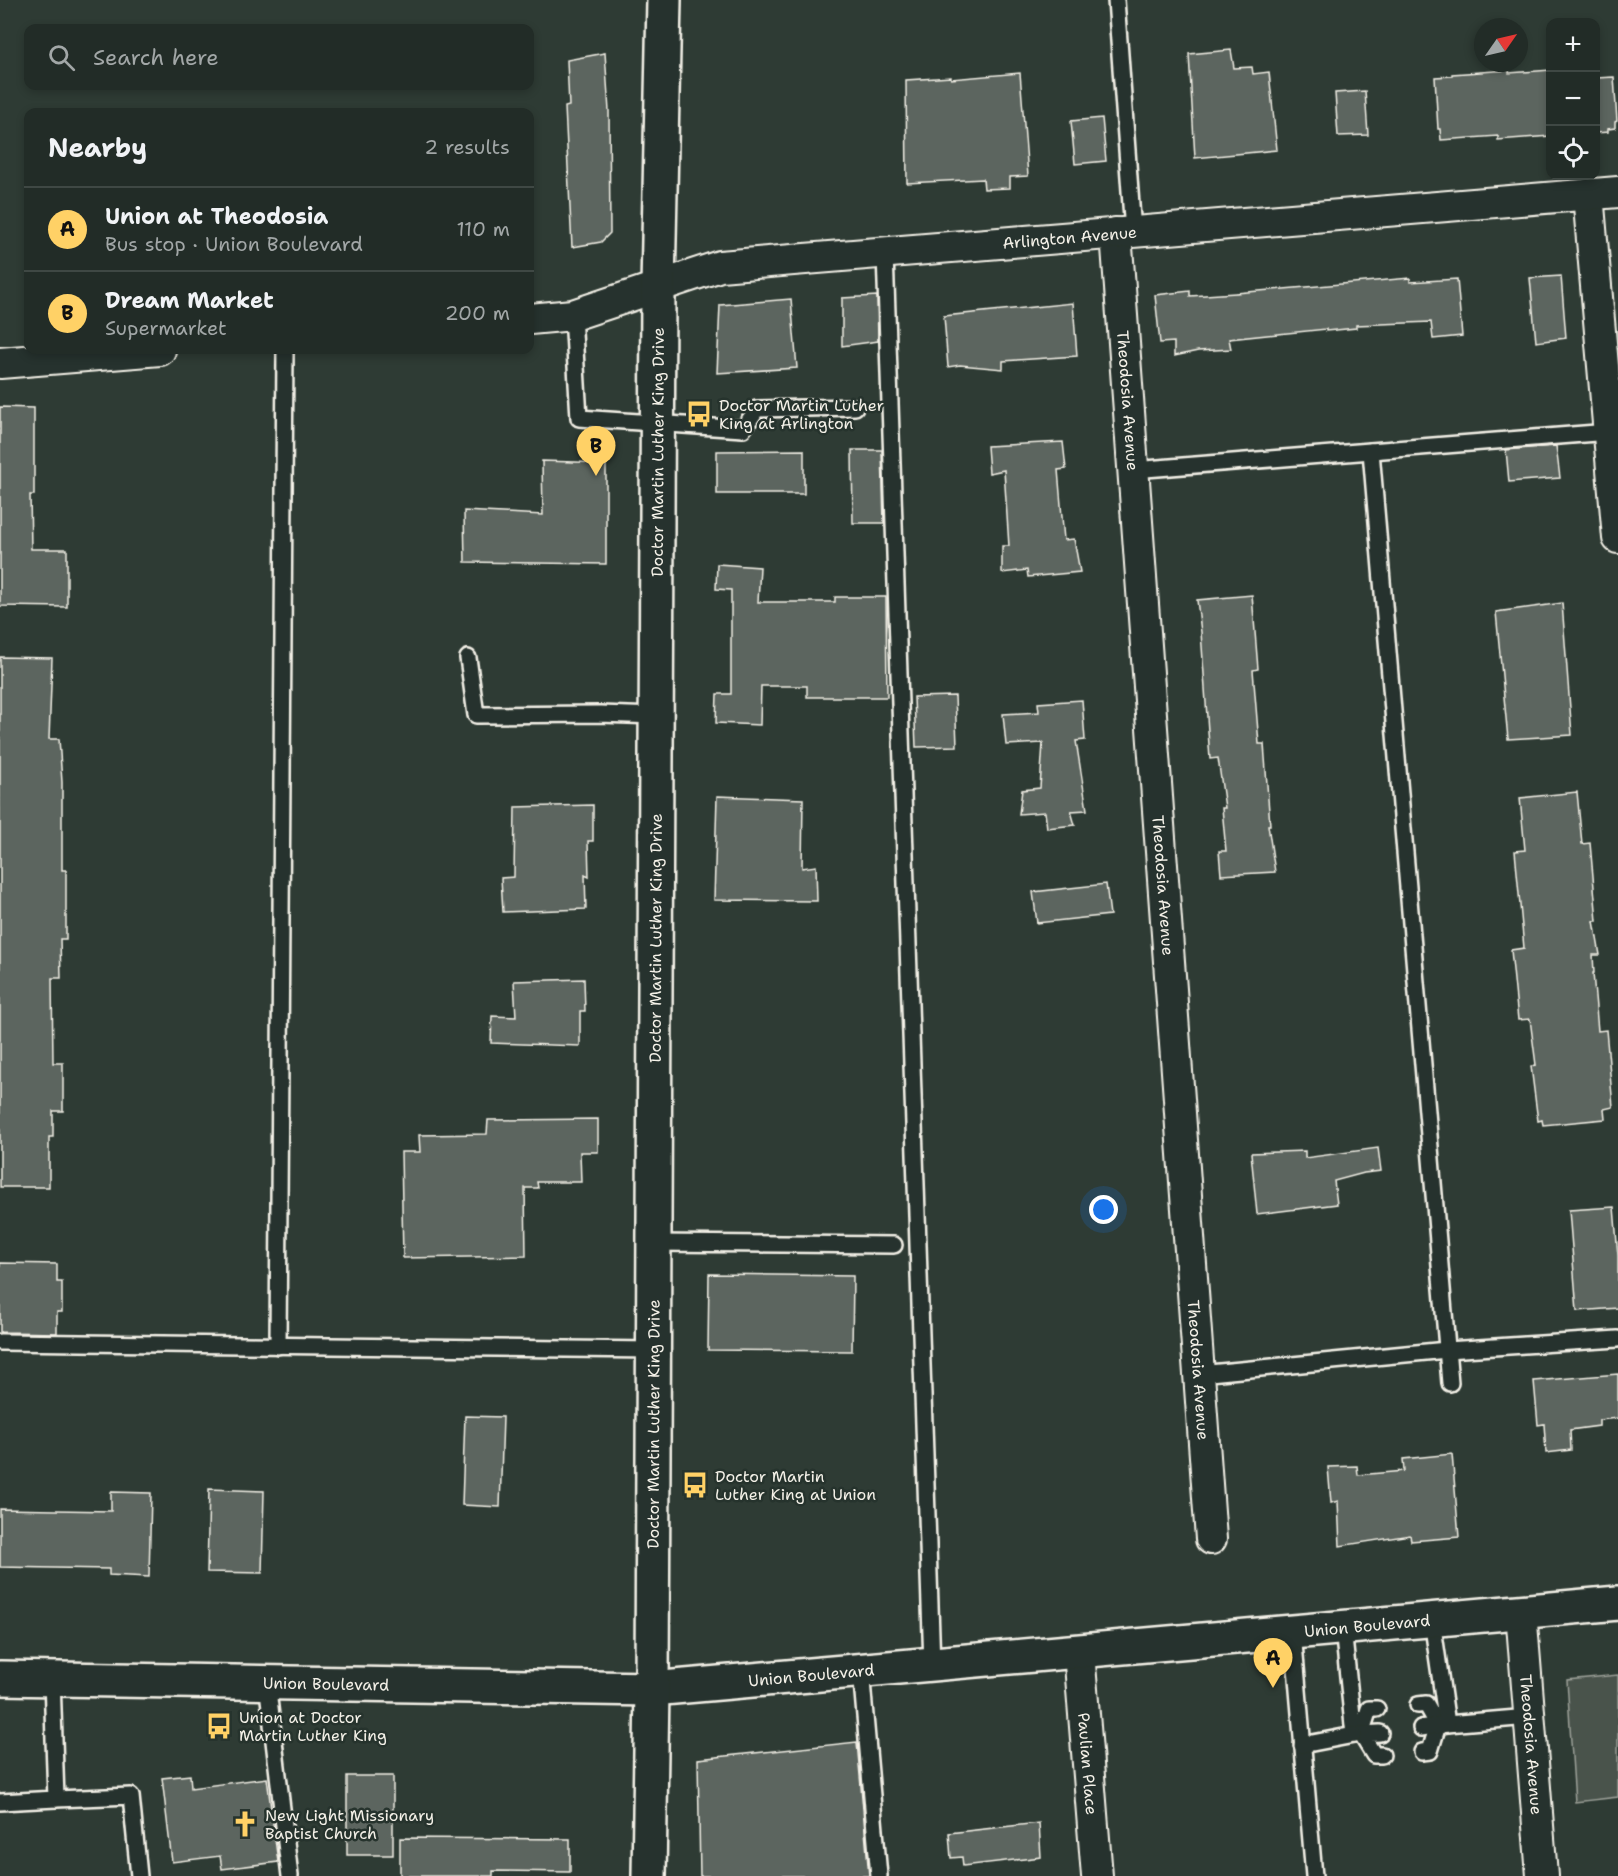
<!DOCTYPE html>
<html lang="en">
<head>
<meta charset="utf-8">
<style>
	:root { --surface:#222c27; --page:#2e3833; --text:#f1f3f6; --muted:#a2a7a7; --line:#3f4844; --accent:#ffd166 }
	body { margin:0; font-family:"Shantell Sans",sans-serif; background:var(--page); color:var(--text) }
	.controls { position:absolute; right:18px; top:18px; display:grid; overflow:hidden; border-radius:12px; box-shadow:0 3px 9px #0003 }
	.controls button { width:54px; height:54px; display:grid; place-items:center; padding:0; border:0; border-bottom:2px solid var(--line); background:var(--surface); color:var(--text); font:30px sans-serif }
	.compass { position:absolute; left:1474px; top:18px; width:54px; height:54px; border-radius:50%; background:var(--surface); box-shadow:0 3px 9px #0003; rotate:56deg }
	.you { position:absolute; left:1104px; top:1210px; width:21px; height:21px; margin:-15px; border:4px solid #fff; border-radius:50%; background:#1a73e8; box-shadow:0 0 0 9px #1a73e833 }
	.badge { display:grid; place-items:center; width:39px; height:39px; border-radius:50%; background:var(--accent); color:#111; font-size:20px; font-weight:700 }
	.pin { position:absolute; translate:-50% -50px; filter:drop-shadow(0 2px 3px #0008) }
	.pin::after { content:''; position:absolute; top:32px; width:21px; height:18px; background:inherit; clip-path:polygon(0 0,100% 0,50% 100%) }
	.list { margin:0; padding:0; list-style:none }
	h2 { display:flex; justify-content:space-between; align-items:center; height:78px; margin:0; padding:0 24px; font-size:26px }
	h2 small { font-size:20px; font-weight:400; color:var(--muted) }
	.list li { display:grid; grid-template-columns:39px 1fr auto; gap:18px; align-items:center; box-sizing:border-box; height:84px; padding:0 24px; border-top:2px solid var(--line) }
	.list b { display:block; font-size:22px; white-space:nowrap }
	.list p { margin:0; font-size:20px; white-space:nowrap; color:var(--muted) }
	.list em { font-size:20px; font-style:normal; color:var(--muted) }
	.icon { flex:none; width:33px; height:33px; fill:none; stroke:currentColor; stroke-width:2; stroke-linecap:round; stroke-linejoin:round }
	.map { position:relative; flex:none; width:1618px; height:1876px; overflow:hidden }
	.search { position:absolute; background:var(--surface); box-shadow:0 3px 9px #0003; left:24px; top:24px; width:510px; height:66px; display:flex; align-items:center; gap:15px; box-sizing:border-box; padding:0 21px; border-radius:12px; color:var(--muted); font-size:22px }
	.panel { position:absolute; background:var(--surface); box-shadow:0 3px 9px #0003; left:24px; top:108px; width:510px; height:246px; border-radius:12px }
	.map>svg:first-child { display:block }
	.green { fill:#48524c; stroke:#9ea29a; stroke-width:1.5 }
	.building { fill:#5c655e; stroke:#f4f1e8; stroke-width:1.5 }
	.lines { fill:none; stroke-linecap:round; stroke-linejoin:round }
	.lane-casing { stroke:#f4f1e8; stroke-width:20 }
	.street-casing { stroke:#f4f1e8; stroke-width:34 }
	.secondary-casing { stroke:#f4f1e8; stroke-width:38 }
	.lane { stroke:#26332d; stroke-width:15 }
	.street { stroke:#26332d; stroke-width:30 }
	.secondary { stroke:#26332d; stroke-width:33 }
	.labels { text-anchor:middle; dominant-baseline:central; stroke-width:5; stroke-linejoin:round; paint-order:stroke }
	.street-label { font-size:16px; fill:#f4f1e8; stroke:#26332d }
	.poi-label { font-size:16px; fill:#f4f1e8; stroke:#26332d; text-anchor:start }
</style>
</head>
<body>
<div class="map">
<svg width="1618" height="1876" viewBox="0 0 1618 1876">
	<rect width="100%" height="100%" fill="#2e3b34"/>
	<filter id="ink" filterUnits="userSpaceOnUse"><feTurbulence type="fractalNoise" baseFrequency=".0167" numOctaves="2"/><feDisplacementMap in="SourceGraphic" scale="12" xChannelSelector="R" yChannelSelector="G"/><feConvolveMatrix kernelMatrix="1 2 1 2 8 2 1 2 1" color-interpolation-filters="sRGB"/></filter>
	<g filter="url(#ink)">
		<polygon class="green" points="1618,1675 1618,1797 1575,1802 1567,1680"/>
		<g class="building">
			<polygon points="1231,50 1234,68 1252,67 1253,74 1269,72 1277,150 1195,158 1189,54"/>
			<polygon points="605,53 609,111 610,233 601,242 572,247 565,107 569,106 567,60"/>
			<polygon points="1509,70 1509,73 1551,70 1551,136 1498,140 1498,136 1441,140 1440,129 1438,129 1435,77 1452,76 1452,74"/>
			<polygon points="1020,73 1028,176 1010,177 1010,188 984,189 983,179 907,183 906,80 951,77 951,79"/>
			<polygon points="1614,77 1617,121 1615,122 1615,128 1608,129 1608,132 1596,133 1596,78"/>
			<polygon points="1365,91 1368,135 1338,136 1335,93"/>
			<polygon points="1102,118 1106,161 1075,164 1071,121"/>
			<polygon points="1561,276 1566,338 1536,342 1530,278"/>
			<polygon points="1410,278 1410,282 1457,279 1462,336 1433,339 1431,322 1356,325 1356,328 1326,331 1326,329 1229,339 1231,349 1198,351 1174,356 1174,342 1160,343 1155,295 1190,291 1190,296 1236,293"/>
			<polygon points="877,296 878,341 842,346 842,298"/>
			<polygon points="791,299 797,368 717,373 720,305"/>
			<polygon points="1073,303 1077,356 1003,361 1003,369 960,365 948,367 944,316"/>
			<polygon points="0,407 34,408 34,495 30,495 31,549 67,549 67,607 0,606"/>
			<polygon points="1063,442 1066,469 1058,470 1064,540 1074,539 1080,572 1028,577 1027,570 1002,573 1002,546 1009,546 1004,470 989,473 987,446"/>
			<polygon points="1556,446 1560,478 1509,482 1506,450"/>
			<polygon points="804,450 804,494 717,494 717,451"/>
			<polygon points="852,450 882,450 884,523 853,523"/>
			<polygon points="542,461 606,463 606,564 465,562 464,511 543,515"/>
			<polygon points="717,564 760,567 758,602 835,602 835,597 886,597 887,697 807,697 807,686 761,686 760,725 716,723 717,694 731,694 731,590 716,589"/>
			<polygon points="1252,595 1258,669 1253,670 1259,744 1264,744 1270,825 1268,825 1275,872 1221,875 1219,851 1226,851 1222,808 1225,808 1218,758 1210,759 1201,632 1197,600"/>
			<polygon points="1562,603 1572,735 1508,739 1496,612"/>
			<polygon points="0,657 52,658 49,739 59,739 62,782 62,870 66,870 66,939 60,939 61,978 52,978 53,1063 63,1063 63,1111 53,1111 53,1137 49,1137 49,1187 0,1187"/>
			<polygon points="955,696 957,746 916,747 914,697"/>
			<polygon points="1082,700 1085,740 1076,741 1087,810 1071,811 1075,825 1047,828 1045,812 1019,814 1022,790 1040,788 1043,743 1006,745 1003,714 1039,712 1038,703"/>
			<polygon points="1577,792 1582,844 1590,843 1597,921 1594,921 1600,955 1593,955 1594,973 1593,973 1598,1031 1606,1030 1613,1107 1604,1109 1605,1119 1543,1125 1542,1120 1538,1121 1531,1066 1536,1065 1530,1019 1518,1020 1511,950 1524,948 1515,851 1525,850 1520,798"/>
			<polygon points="717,796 803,799 802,868 816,866 817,901 714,900"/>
			<polygon points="593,805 593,841 588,841 589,877 585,875 586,909 503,912 501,878 514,877 515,807"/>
			<polygon points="1106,884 1110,915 1037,923 1033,892"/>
			<polygon points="584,979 585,1011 580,1011 580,1046 491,1043 492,1016 516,1017 514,981"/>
			<polygon points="598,1119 598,1152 580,1152 581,1182 537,1182 538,1188 525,1188 526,1256 403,1258 401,1152 420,1152 419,1135 487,1134 488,1120"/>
			<polygon points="1378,1148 1381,1171 1364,1173 1334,1181 1337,1204 1257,1214 1251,1153 1305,1151 1305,1158"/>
			<polygon points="1614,1207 1618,1256 1618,1308 1577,1311 1569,1210"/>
			<polygon points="0,1263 57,1264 57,1282 62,1282 62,1312 57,1312 57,1333 0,1332"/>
			<polygon points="709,1274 853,1276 852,1351 708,1350"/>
			<polygon points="1618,1374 1618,1418 1599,1420 1599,1426 1570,1430 1571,1450 1546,1453 1544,1424 1538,1425 1534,1381"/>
			<polygon points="465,1416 503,1417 500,1507 462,1505"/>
			<polygon points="1452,1454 1459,1537 1411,1541 1410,1535 1340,1546 1338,1501 1331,1503 1328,1467 1357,1466 1358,1475 1404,1471 1403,1459"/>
			<polygon points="209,1489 264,1491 262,1573 207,1572"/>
			<polygon points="111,1492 151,1493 149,1577 109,1575 109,1569 0,1567 0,1509 111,1511"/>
			<polygon points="857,1742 869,1876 700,1876 698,1759"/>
			<polygon points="190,1775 191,1788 267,1778 278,1862 222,1869 220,1856 172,1862 162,1778"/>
			<rect x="347" y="1776" width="46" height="79"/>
			<polygon points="1039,1823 1041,1857 963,1866 962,1857 951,1858 949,1833"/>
			<polygon points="400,1838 570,1839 570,1872 493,1871 493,1876 400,1876"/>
		</g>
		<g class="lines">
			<g class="lane-casing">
				<g id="lane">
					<polyline points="1116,0 1133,232"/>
					<polyline points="885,253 932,1665"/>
					<polyline points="573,315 579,418 743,429 757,409 855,407"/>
					<polyline points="1371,451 1450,1383"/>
					<polyline points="1133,470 1609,432"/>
					<polyline points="468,658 476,715 600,714 656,716"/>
					<polyline points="653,1243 894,1245"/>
					<polyline points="0,1342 654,1350"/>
					<polyline points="278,1346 285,350"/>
					<polyline points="1199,1374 1447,1350 1618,1339"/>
					<polyline points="1343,1628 1354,1735 1361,1734 1369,1709 1377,1709"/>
					<polyline points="1293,1632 1314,1876"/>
					<polyline points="861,1670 879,1876"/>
					<polyline points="267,1682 290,1876"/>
					<polyline points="1418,1705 1426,1704 1438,1725 1430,1751 1422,1752"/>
					<polyline points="1447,1724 1529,1717"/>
					<polyline points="1421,1728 1447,1724 1432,1620"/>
					<polyline points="1380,1733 1361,1734 1374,1755 1382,1755"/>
					<polyline points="1302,1745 1354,1735"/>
					<polyline points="56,1799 131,1796 139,1876"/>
					<polyline points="0,1802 56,1799 52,1679"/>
				</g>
			</g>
			<g class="street-casing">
				<g id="street">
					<polyline points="1588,194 1618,538"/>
					<path id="s1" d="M1116,233L1211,1539"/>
					<path id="s2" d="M530,319L573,315L720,266L1618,192"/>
					<polyline points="0,363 160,350"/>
					<path id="s3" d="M1521,1611L1542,1876"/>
					<path id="s4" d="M1079,1652L1097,1876"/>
				</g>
			</g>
			<g class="secondary-casing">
				<g id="secondary">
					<path id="s5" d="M0,1678L652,1689L1618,1603"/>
					<path id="s6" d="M649,1876L652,1689L658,288L664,0"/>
				</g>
			</g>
			<use href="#lane" class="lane"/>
			<use href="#street" class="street"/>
			<use href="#secondary" class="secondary"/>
		</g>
	</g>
	<defs>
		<g id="bus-bare" transform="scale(2.07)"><path d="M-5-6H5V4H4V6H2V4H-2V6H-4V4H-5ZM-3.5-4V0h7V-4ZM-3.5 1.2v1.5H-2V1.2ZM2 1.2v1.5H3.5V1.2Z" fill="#ffd166" stroke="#26332d" stroke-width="2.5" paint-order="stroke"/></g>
		<g id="church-bare" transform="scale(2.07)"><path d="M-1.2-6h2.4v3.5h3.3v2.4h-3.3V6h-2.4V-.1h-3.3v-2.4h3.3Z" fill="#ffd166" stroke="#26332d" stroke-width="2.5" paint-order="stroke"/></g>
	</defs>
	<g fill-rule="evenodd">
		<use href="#bus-bare" x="699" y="414"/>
		<use href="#bus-bare" x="695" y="1485"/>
		<use href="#bus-bare" x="219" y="1726"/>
		<use href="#church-bare" x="245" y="1824"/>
	</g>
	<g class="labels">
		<g class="street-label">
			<text stroke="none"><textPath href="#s2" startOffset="549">Arlington Avenue</textPath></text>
			<text stroke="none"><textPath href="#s1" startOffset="168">Theodosia Avenue</textPath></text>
			<text stroke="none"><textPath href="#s6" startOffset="1424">Doctor Martin Luther King Drive</textPath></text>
			<text stroke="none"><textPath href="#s1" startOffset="654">Theodosia Avenue</textPath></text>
			<text stroke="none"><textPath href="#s6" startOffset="938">Doctor Martin Luther King Drive</textPath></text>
			<text stroke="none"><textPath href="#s1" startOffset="1140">Theodosia Avenue</textPath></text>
			<text stroke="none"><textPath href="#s6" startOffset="452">Doctor Martin Luther King Drive</textPath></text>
			<text stroke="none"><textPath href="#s5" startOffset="1370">Union Boulevard</textPath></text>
			<text stroke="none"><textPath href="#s5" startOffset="812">Union Boulevard</textPath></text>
			<text stroke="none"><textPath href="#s5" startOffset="326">Union Boulevard</textPath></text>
			<text stroke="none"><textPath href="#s3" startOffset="134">Theodosia Avenue</textPath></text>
			<text stroke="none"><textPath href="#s4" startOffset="112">Paulian Place</textPath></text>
		</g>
		<g class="poi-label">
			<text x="719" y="405">Doctor Martin Luther<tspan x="719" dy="18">King at Arlington</tspan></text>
			<text x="715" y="1476">Doctor Martin<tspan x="715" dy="18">Luther King at Union</tspan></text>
			<text x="239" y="1717">Union at Doctor<tspan x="239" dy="18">Martin Luther King</tspan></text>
			<text x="265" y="1815">New Light Missionary<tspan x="265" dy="18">Baptist Church</tspan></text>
		</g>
	</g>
</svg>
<div class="controls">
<button>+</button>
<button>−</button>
<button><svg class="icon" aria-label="locate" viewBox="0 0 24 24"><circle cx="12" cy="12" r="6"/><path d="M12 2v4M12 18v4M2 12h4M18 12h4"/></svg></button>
</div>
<svg class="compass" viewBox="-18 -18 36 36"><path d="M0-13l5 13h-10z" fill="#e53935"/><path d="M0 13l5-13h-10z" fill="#a2a7a7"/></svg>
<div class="you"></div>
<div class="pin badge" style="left:1273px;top:1688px">A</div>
<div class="pin badge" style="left:596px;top:476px">B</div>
<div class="search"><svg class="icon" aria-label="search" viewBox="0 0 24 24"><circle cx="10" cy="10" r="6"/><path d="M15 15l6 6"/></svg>Search here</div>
<section class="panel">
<h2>Nearby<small>2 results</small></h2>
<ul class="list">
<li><span class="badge">A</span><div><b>Union at Theodosia</b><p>Bus stop · Union Boulevard</p></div><em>110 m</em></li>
<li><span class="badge">B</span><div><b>Dream Market</b><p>Supermarket</p></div><em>200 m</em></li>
</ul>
</section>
</div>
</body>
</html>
